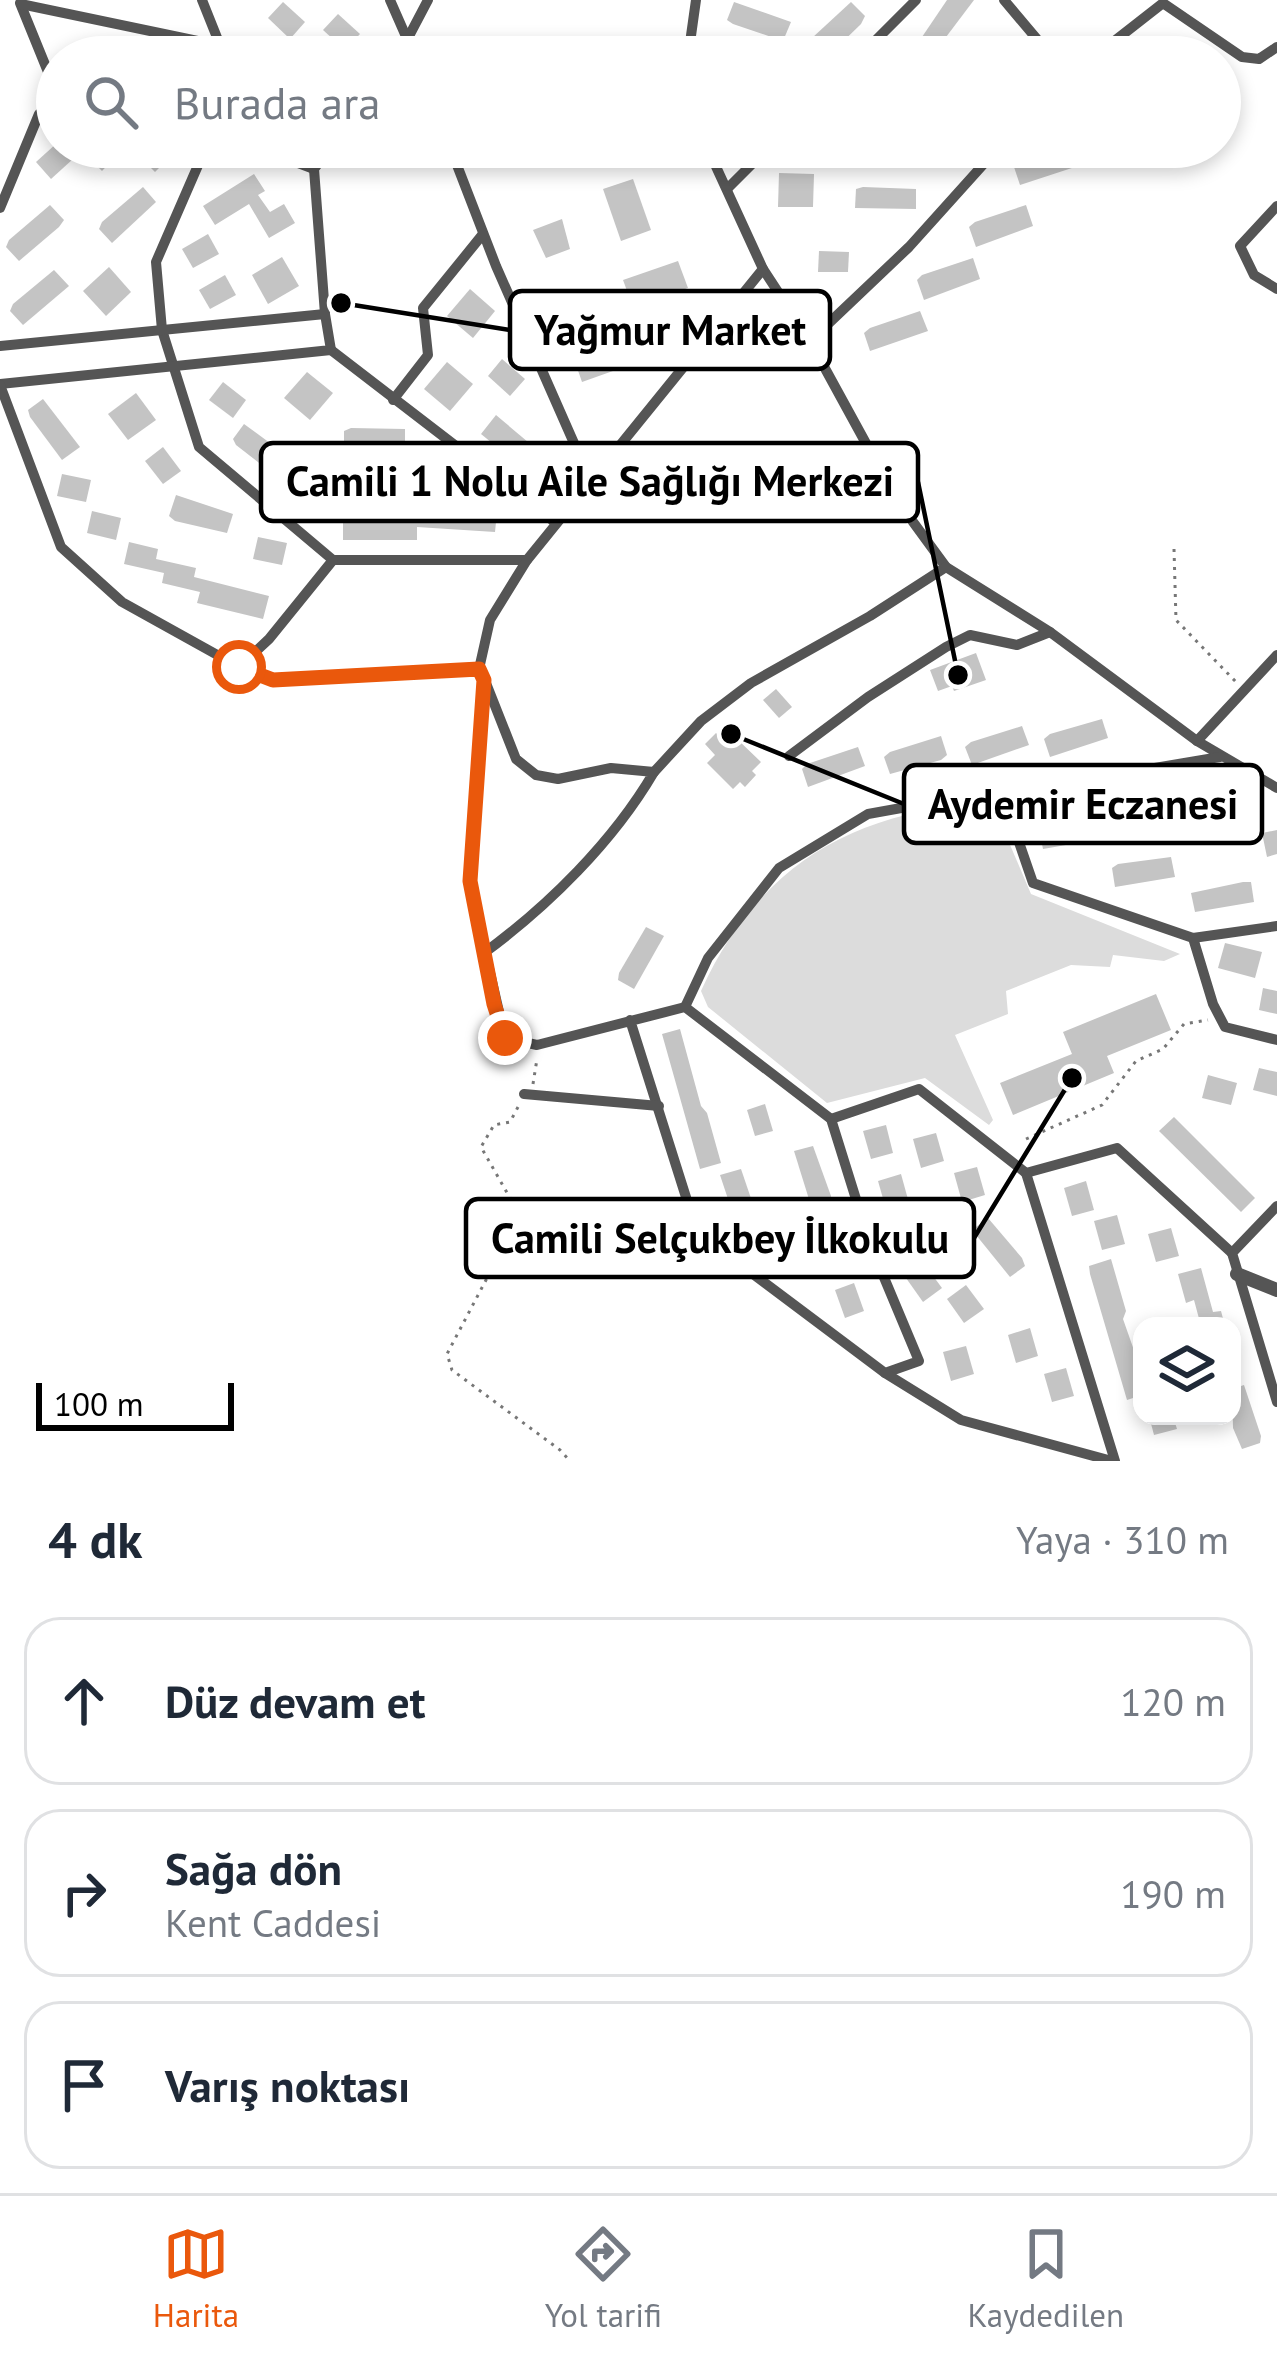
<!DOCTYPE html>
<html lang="tr">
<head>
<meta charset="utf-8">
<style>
	:root { --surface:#fff; --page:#f2f2f3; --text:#1f2937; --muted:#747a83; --line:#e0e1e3; --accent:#ea580c }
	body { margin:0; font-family:"PT Sans",sans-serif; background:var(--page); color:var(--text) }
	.controls { position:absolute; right:36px; bottom:36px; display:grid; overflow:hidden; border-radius:24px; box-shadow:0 6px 18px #0003 }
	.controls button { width:108px; height:108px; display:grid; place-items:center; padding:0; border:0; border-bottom:3px solid var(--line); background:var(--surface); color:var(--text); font:60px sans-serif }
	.scale { position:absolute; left:36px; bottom:30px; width:198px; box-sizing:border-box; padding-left:12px; border:6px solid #000; border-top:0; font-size:33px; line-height:42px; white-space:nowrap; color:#000; -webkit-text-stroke:9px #fff; paint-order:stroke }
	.stop { position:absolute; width:36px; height:36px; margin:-27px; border:9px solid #ea580c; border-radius:50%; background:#fff }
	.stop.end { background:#ea580c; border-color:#fff; box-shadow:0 3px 12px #0008 }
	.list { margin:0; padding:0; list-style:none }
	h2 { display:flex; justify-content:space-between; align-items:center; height:156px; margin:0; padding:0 48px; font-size:51px }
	h2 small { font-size:39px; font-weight:400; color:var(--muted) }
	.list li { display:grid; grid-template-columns:78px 1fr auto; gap:36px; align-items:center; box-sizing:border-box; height:168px; margin:0 24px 24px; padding:0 24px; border:3px solid var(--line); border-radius:36px }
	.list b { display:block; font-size:45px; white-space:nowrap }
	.list p { margin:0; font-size:39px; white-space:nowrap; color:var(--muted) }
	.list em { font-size:39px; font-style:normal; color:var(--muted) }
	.icon { flex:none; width:66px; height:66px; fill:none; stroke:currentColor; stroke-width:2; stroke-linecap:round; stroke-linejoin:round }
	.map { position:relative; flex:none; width:1277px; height:1461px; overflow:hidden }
	.search { position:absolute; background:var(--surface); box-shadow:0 6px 18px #0003; left:36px; right:36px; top:36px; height:132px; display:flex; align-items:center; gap:30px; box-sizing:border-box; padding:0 42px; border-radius:66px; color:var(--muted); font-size:45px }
	.sheet { height:732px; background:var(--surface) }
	nav { display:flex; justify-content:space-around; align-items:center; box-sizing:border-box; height:168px; border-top:3px solid var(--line); background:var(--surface); font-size:33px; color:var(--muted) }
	nav a { display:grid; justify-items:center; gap:6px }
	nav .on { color:var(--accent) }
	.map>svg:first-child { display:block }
	.green { fill:#dcdcdc }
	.building { fill:#c4c4c4 }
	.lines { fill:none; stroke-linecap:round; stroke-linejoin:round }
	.path { stroke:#777; stroke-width:3; stroke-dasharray:3 6; stroke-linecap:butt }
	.minor { stroke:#555; stroke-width:10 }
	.tertiary { stroke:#555; stroke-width:14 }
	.route { stroke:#ea580c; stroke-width:15 }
	.leader { fill:none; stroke:#000; stroke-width:4.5 }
	.callout-dot { fill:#000; stroke:#fff; stroke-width:4.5 }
	.callout { fill:#fff; stroke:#000; stroke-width:4.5 }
	.callout-label { font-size:42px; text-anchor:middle; font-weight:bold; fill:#000 }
</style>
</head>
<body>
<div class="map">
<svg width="1277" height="1461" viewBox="0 0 1277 1461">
	<rect width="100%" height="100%" fill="#fff"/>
	<path class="green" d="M968,805H993L1031,894L1180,954L1164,961L1113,955L1110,967L1071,965L1006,991L1008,1014L955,1035L993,1120L989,1125L925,1078L827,1103L708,1007L701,991C754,874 842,816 968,805Z"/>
	<g class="building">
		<polygon points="947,0 974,0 937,49 922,37"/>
		<polygon points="283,2 305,22 290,39 268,18"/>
		<polygon points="734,2 791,22 783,41 733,24 727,20"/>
		<polygon points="851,2 865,16 861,24 827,57 820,57 809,45 812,38"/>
		<polygon points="338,14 360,34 345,50 323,30"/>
		<polygon points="1006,36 1022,48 1016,57 998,57 992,52"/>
		<polygon points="57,143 73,159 51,179 36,162"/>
		<polygon points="94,147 106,147 115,157 102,171 86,155"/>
		<polygon points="148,147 180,147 155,172 139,156"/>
		<polygon points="1066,147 1071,147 1078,166 1020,185 1014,167"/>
		<polygon points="779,173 814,174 813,207 778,207"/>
		<polygon points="254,174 265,191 258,195 270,212 284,204 295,223 269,238 249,204 215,225 203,206"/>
		<polygon points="633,179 651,230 621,241 603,189"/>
		<polygon points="143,187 156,202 112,243 99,229 102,222"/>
		<polygon points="863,187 916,189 916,209 855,208 856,189"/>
		<polygon points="50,205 64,220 59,227 19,261 6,247 9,240"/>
		<polygon points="1026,205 1033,226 976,247 969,227 975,222"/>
		<polygon points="562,219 570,249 546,258 533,230"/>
		<polygon points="208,234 219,254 193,268 182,249"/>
		<polygon points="819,251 849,252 848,272 818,272"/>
		<polygon points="282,257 299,286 268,304 252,275"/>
		<polygon points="973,258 980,279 924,300 917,280 922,275"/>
		<polygon points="678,261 688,288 633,307 623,280"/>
		<polygon points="109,267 131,292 106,316 83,291"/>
		<polygon points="54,270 69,286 23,325 10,311 13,304"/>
		<polygon points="225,275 236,295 210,309 199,290"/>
		<polygon points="470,289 495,311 473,338 447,316"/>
		<polygon points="597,292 602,308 594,311 607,347 619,342 627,366 582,382 574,359 580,356 562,304"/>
		<polygon points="920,311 928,331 870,351 864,333 870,328"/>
		<polygon points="502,359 525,379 510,396 488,376"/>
		<polygon points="447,362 473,384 450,411 424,389"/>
		<polygon points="307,372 333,393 310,420 284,398"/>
		<polygon points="223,382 246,400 233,418 209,400"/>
		<polygon points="136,393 156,420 128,440 108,414"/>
		<polygon points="43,399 80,447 62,460 30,417 28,410"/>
		<polygon points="496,415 541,453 526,471 481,434"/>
		<polygon points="244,424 293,460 282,474 272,473 236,445 233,439"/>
		<polygon points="351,428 405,429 405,450 344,450 344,431"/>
		<polygon points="163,447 181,471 163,484 145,461"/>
		<polygon points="419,466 449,468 447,506 497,512 495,532 417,527 417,540 343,540 343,517 436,516 438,490 418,488"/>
		<polygon points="62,474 91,480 86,502 57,496"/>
		<polygon points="176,495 233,514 227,533 175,521 169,516"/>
		<polygon points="92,511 121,518 116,540 87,533"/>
		<polygon points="258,537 287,543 282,565 253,559"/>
		<polygon points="129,542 158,549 156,559 196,568 194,577 269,596 263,619 197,603 200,592 162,583 164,573 124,564"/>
		<polygon points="976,653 986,680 954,691 952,686 938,691 930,670"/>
		<polygon points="776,689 792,707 779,718 763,700"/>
		<polygon points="1102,719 1108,738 1050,757 1044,739 1050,734"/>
		<polygon points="1022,726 1029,745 972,765 965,747 971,742"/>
		<polygon points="716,733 729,745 736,738 761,762 752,771 756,775 745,787 740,782 733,789 707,763 715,755 705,744"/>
		<polygon points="941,736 947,755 941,760 890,774 884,757 890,752"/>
		<polygon points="858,747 865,766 808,787 802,769 807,764"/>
		<polygon points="1170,791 1178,791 1181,811 1174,815 1104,825 1106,838 1043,849 1038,825 1120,811 1119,803 1125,799"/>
		<polygon points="1277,830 1277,854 1267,857 1262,833"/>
		<polygon points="1171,857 1175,877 1115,887 1112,868 1118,864"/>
		<polygon points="1243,882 1251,882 1254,902 1195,912 1191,893"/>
		<polygon points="646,927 664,936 634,989 618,980 619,973"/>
		<polygon points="1225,943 1262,952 1255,978 1218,968"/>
		<polygon points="1263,988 1277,991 1277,1014 1259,1010"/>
		<polygon points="1156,994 1171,1030 1107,1056 1114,1073 1013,1115 1000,1083 1072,1054 1063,1032"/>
		<polygon points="680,1029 701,1106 707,1113 721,1163 700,1169 662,1034"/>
		<polygon points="1259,1068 1277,1072 1277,1096 1253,1090"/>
		<polygon points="1208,1075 1237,1083 1231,1105 1202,1098"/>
		<polygon points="765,1104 773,1131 755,1136 747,1110"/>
		<polygon points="1174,1117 1255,1198 1241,1212 1159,1131"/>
		<polygon points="886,1125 893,1153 871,1159 863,1131"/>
		<polygon points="936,1133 944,1161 921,1168 913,1139"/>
		<polygon points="813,1146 831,1196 830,1204 812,1209 794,1151"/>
		<polygon points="977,1167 985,1195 962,1202 954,1173"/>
		<polygon points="741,1169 758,1219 758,1227 739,1232 720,1175"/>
		<polygon points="901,1174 909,1203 886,1209 878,1181"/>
		<polygon points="1086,1181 1094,1210 1072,1216 1064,1188"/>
		<polygon points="1117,1215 1125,1244 1102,1250 1094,1221"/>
		<polygon points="988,1218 1022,1258 1025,1266 1010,1277 972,1230"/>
		<polygon points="1171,1228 1179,1256 1156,1262 1148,1234"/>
		<polygon points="809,1246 817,1273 799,1278 791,1252"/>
		<polygon points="1111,1259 1126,1311 1123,1319 1142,1373 1142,1395 1127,1400 1090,1274 1089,1266"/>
		<polygon points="925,1265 942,1288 923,1302 906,1278"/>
		<polygon points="1201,1268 1213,1312 1221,1311 1225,1326 1201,1326 1194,1300 1186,1303 1178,1274"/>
		<polygon points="854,1283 864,1311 845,1318 835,1290"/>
		<polygon points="966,1285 984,1309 964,1323 947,1299"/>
		<polygon points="1030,1328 1038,1356 1016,1363 1008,1335"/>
		<polygon points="966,1346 974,1374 951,1381 943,1352"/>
		<polygon points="1066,1368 1074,1396 1052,1402 1044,1374"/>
		<polygon points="1244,1385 1261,1436 1260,1443 1242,1449 1233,1428 1232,1389"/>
		<polygon points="1149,1416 1173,1416 1177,1429 1154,1435"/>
	</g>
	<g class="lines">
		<g class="path">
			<polyline points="1174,549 1176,620 1237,683"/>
			<polyline points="533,1084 537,1059"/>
			<polyline points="518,1107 510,1122 494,1125 481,1147 514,1205 516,1223 447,1354 452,1370 560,1450 570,1461"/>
			<polyline points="1026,1139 1102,1105 1136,1061 1163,1049 1184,1024 1208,1020"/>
		</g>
		<g class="minor">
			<polyline points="202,0 220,45"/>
			<polyline points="390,0 415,57"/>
			<polyline points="1004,0 1052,57"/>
			<polyline points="20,3 57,94"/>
			<polyline points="21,4 274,57"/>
			<polyline points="398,57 428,0"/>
			<polyline points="688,57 696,0"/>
			<polyline points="859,57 916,0"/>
			<polyline points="1094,57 1163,3 1242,57 1259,59 1277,47"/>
			<polyline points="206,147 156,262 162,330 199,447 333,560 527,560"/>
			<polyline points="256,147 314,169"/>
			<polyline points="450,147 496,266 592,484"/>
			<polyline points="727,189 769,147"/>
			<polyline points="1277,206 1240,246 1254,275 1277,289"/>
			<polyline points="0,208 39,114 57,113"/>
			<polyline points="763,269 810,341 897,500 946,567 1050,632 1197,741 1277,788"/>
			<polyline points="810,341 909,247 999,147"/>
			<polyline points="0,346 325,314"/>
			<polyline points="331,350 556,523"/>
			<polyline points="0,384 331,350 325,314 314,169 331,147"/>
			<polyline points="0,385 61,547 122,602 239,667 269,639 333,560"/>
			<polyline points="393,400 428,355 423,308 483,234"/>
			<polyline points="239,667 273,680 479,669"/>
			<polyline points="1197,741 1277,655"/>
			<polyline points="789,756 868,697 946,647 970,635 1017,645 1050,632"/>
			<polyline points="1220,757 1071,782 1001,790 1033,883 1193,938 1213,1004 1225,1027 1277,1040"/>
			<polyline points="654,772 701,721 751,683 870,616 946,567"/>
			<polyline points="1193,938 1277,926"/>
			<path d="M484,953C548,906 613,842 654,772L611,768L558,779L536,775L516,759L486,683"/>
			<polyline points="685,1007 708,958 779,868 868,814 1001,790"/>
			<polyline points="630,1020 697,1232 885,1373 919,1361 870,1244 831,1119 685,1007 537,1045 505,1038 469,881 485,680 479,669 490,620 527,560 763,269 707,147"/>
			<polyline points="524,1094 659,1106"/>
			<polyline points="831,1119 919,1089 1026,1173 1117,1148 1232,1253"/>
			<polyline points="1026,1173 1115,1461"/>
			<polyline points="1277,1206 1232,1253 1277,1402"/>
			<polyline points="885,1373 961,1420 1112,1461"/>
		</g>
		<polyline class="tertiary" points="1237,1274 1277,1290"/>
	</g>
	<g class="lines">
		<polyline class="route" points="239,667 273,680 479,669 484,680 470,881 494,1004 505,1038"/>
	</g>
	<path class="leader" d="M341 303L510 330M958 675L918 482M731 734L904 804M1072 1078L974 1238"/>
	<g class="callout-dot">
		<circle cx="341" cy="303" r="12"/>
		<circle cx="958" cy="675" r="12"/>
		<circle cx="731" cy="734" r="12"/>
		<circle cx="1072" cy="1078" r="12"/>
	</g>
	<g class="callout">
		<rect x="510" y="291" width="320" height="78" rx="12"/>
		<rect x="261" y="443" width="657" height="78" rx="12"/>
		<rect x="904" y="765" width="358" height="78" rx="12"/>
		<rect x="466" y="1199" width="508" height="78" rx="12"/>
	</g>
	<g class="callout-label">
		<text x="670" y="345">Yağmur Market</text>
		<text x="590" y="496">Camili 1 Nolu Aile Sağlığı Merkezi</text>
		<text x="1083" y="819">Aydemir Eczanesi</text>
		<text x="720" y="1253">Camili Selçukbey İlkokulu</text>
	</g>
</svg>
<div class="controls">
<button><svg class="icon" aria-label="layers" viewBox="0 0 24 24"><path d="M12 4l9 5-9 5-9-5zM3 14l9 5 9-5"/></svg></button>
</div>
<div class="scale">100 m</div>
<div class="stop" style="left:239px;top:667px"></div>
<div class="stop end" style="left:505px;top:1038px"></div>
<div class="search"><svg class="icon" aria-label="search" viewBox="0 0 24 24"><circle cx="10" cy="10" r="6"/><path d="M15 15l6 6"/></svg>Burada ara</div>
</div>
<section class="sheet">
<h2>4 dk<small>Yaya · 310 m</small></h2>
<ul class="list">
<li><svg class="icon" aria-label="ahead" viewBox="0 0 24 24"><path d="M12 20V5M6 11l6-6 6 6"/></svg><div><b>Düz devam et</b></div><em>120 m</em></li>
<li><svg class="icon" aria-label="right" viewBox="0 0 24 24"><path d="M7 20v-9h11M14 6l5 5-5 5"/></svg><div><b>Sağa dön</b><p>Kent Caddesi</p></div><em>190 m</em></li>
<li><svg class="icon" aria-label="arrive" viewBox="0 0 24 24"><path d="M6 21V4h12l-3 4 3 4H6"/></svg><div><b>Varış noktası</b></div></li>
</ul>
</section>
<nav>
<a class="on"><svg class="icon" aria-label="map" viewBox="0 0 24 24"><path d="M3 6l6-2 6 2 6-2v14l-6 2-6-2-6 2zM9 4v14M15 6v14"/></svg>Harita</a>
<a><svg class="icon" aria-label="directions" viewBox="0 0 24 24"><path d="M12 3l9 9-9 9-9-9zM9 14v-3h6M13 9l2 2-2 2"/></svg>Yol tarifi</a>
<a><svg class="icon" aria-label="saved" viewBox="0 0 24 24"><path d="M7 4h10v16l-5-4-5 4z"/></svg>Kaydedilen</a>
</nav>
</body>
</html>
